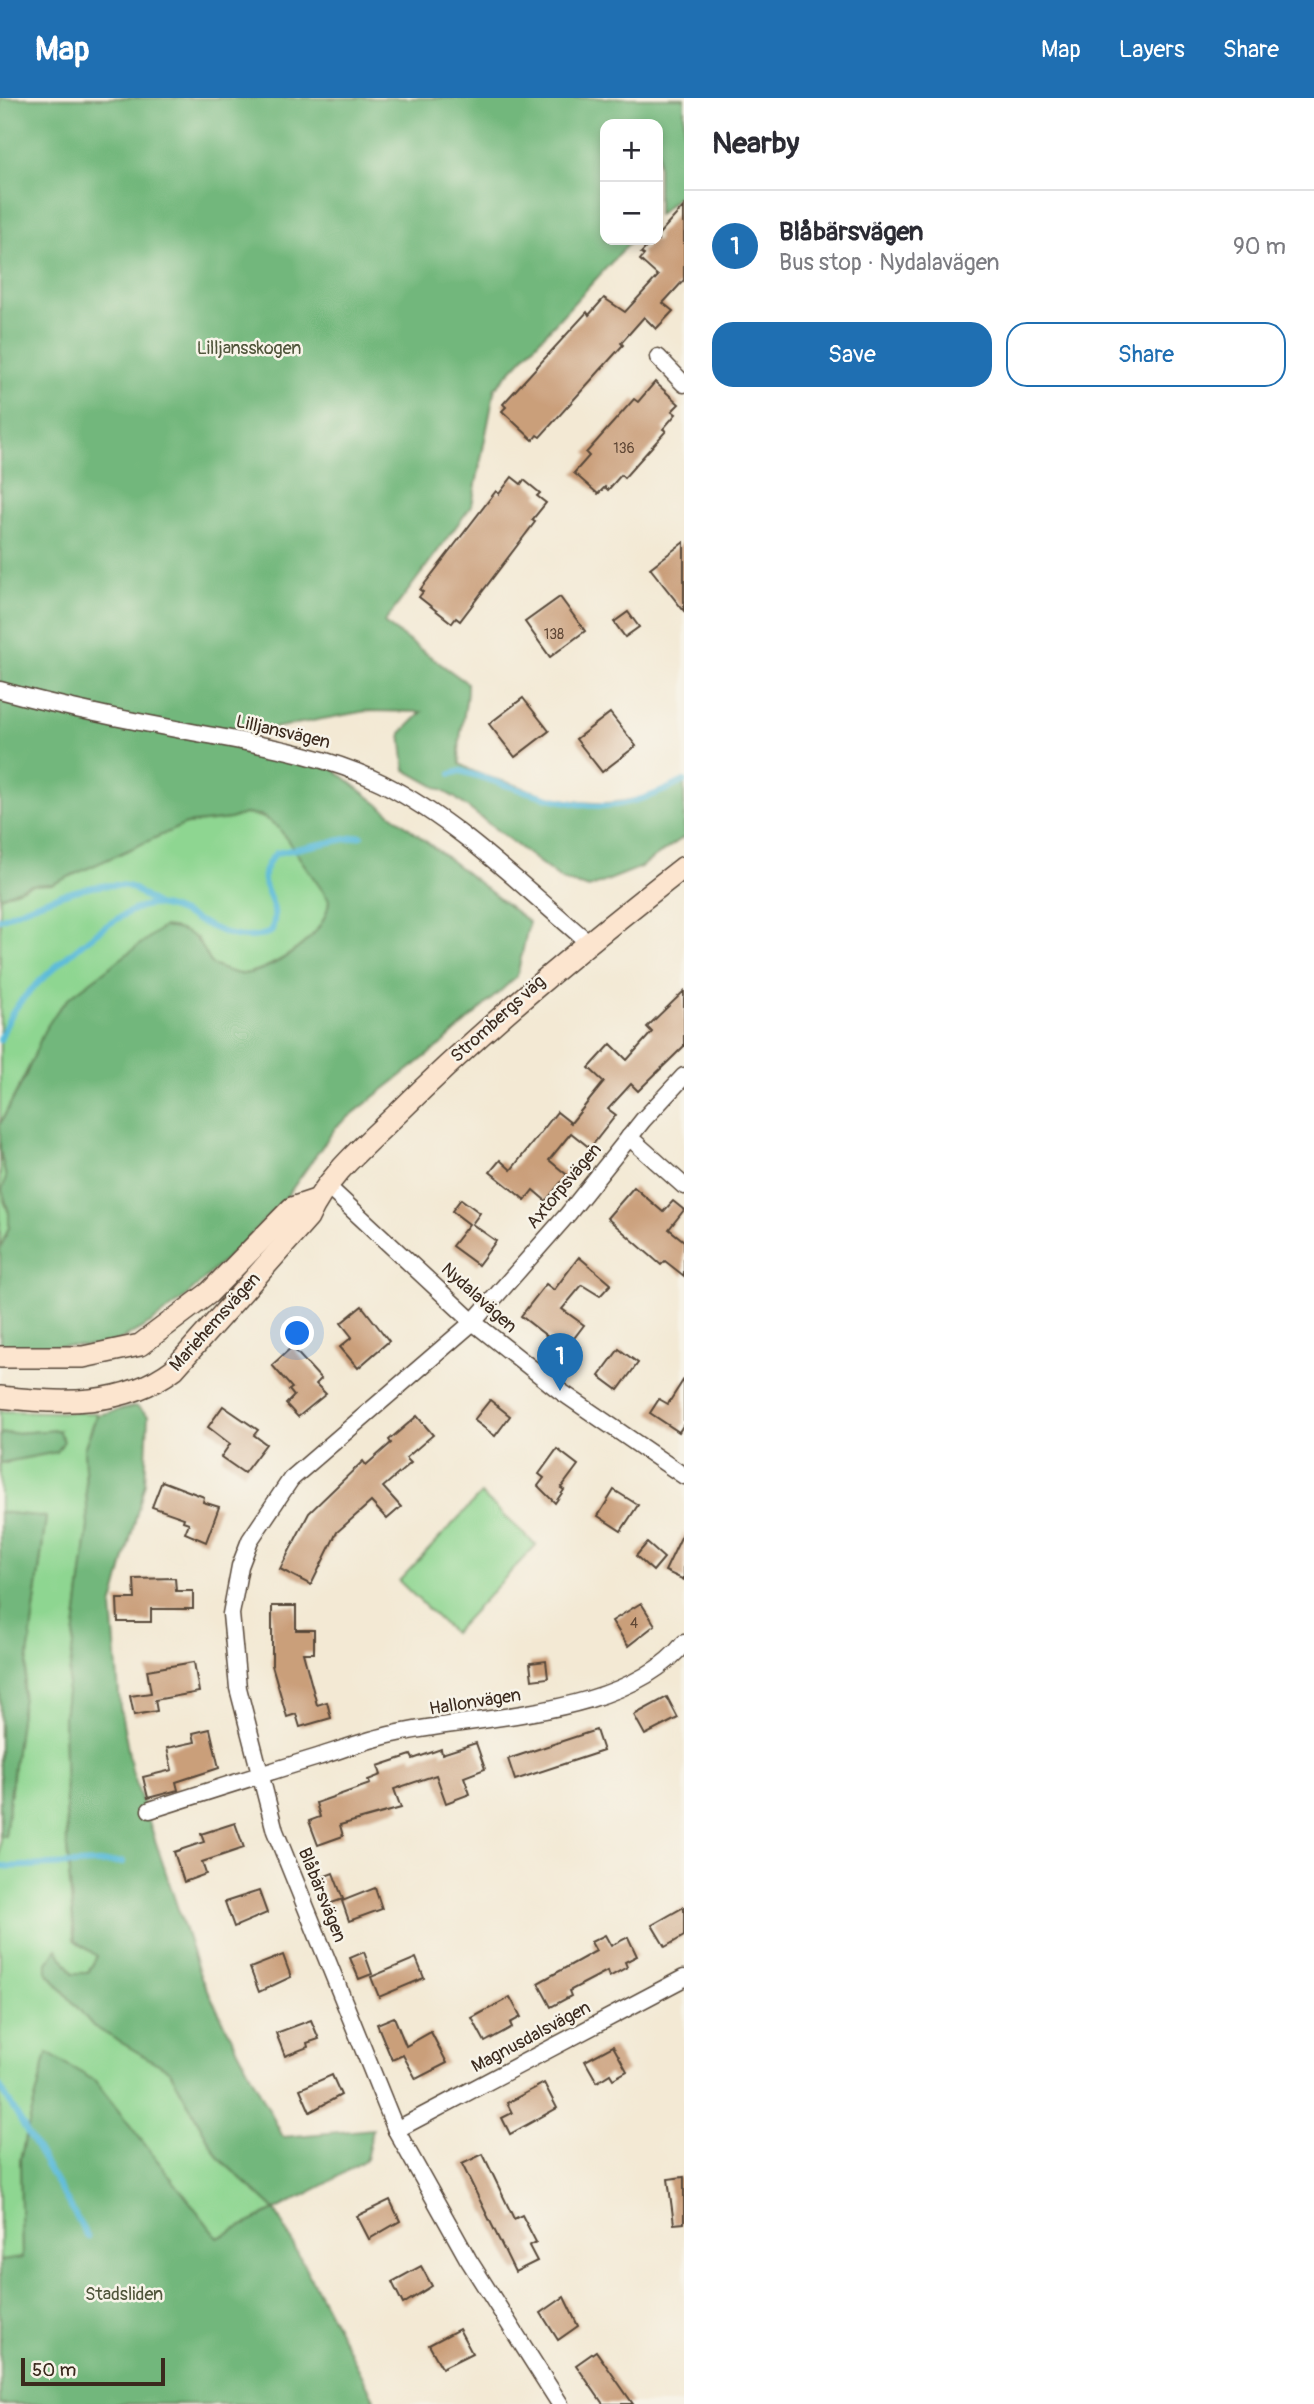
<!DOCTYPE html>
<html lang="en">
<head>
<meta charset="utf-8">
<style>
	:root { --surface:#fff; --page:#f7f7f7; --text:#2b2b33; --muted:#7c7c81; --line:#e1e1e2; --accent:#1f6fb2 }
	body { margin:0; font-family:Pangolin,sans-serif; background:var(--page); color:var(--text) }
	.controls { position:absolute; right:21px; top:21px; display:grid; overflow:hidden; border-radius:14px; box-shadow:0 4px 10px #0003 }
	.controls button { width:63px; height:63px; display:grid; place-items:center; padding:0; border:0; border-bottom:2px solid var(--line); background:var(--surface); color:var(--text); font:35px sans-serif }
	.scale { position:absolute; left:21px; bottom:18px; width:144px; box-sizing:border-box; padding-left:7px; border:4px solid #3b2a1e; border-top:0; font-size:19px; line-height:24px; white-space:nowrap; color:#3b2a1e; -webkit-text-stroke:5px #f7f3e8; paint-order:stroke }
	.you { position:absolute; left:298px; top:1236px; width:24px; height:24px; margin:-18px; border:5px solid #fff; border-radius:50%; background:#1a73e8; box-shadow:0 0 0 10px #1a73e833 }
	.badge { display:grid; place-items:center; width:46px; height:46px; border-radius:50%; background:var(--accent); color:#fff; font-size:23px; font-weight:700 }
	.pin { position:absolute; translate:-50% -58px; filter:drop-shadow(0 2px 4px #0008) }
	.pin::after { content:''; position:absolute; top:37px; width:24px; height:21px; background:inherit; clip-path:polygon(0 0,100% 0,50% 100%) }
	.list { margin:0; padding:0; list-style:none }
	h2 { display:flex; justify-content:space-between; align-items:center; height:91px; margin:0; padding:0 28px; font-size:30px }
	h2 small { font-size:23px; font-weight:400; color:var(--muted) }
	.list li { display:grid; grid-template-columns:46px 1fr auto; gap:21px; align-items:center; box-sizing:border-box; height:112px; padding:0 28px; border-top:2px solid var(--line) }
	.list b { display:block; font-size:26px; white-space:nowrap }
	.list p { margin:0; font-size:23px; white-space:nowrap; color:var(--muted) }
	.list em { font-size:23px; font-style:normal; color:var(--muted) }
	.actions { display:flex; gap:14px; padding:21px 28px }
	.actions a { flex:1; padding:16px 0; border:2px solid var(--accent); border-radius:21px; text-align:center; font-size:24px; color:var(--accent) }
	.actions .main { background:var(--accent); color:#fff }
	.map { position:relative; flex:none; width:684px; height:2306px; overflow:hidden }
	header { display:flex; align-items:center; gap:42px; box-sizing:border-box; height:98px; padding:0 35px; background:var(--accent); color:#fff }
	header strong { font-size:33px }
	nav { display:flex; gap:38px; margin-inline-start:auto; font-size:24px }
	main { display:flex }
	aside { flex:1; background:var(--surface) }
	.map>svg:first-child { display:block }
	.green { fill:#8ed691; stroke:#648058; stroke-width:2 }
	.forest { fill:#72b77b; stroke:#56704c; stroke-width:2 }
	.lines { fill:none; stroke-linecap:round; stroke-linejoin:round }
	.stream { stroke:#5bbbd9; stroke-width:6 }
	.building { fill:#ca9f7a }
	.street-casing { stroke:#574739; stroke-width:19 }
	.secondary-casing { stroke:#574739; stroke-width:24 }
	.street { stroke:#fff; stroke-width:16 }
	.secondary { stroke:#fce5cf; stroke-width:21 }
	.labels { text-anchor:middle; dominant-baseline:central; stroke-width:5; stroke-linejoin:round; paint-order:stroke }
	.number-label { font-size:14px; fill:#5f4735 }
	.park-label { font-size:18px; fill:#50553b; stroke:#f7f3e8 }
	.street-label { font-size:18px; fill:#3b2a1e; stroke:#f7f3e8 }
</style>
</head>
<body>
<header>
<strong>Map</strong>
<nav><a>Map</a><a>Layers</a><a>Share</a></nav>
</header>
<main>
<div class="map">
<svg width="684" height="2306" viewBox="0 0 684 2306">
	<rect width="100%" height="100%" fill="#f7f3e8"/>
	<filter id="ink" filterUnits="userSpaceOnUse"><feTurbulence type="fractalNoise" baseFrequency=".0143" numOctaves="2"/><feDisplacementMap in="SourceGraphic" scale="14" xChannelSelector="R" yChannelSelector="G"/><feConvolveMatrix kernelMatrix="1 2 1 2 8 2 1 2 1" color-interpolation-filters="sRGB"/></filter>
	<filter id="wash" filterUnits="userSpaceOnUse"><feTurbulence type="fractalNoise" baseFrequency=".00686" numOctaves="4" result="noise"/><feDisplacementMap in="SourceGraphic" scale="28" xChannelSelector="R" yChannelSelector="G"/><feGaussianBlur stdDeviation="1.57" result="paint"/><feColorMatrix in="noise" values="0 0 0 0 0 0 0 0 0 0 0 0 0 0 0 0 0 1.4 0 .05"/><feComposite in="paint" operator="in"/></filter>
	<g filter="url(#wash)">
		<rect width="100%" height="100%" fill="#f3e9d4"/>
		<g class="green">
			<path d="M244,716C257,717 268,720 278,729C289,739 328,791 329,804C332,835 270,873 243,876C234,877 221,870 212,867L197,840L97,879L70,899L57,913L0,1026V799L30,787L53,785L164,734L186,726L230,721Z"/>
			<polygon points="0,1052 6,1080 4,1103 9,1115 9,1129 0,1151"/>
			<polygon points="0,1313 97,1315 84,1351 88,1428 64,1619 67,1749 74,1842 97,1858 88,1875 73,1875 57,1852 47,1874 93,1928 170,1973 218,2059 275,2112 218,2140 95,1983 47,1956 20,2061 22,2161 0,2163 0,1738 5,1737 46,1420 0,1414 0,1365 7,1365 58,1332 0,1336"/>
			<polygon points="481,1396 536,1447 453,1535 399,1483"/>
		</g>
		<g class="forest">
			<path d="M0,0H684V93L658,117V26H605V142H632L495,290L472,407L384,525L467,585C468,614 456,638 460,666C480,679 499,681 521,689C581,711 626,712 684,683V739L639,770L589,790L562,782L454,699L405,672L401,635L422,614L366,613L225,639L318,659L529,824L517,878L443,945L336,1029L287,1098L248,1140L182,1202L151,1225L120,1242L97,1248H0V1151L9,1129V1115L2,1092L6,1080L0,1052V1026L25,979L44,933L57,913L70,899L163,829C195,832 198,841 212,867C221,870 235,877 244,876C277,871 327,837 329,802L278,729L260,717L244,716L230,721L186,726L53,786L30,787L0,799Z"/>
			<polygon points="136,1308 148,1318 145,1385 112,1509 120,1609 132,1673 201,1880 283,2039 373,2031 366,2061 326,2086 275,2112 377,2306 0,2306 0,2163 22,2160 20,2061 47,1955 95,1983 218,2140 275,2112 218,2059 170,1973 93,1928 47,1874 47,1865 57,1851 73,1875 88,1875 97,1858 75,1842 67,1749 64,1619 88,1428 84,1351 97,1317"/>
			<polygon points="58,1332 64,1343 57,1354 0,1365 0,1336"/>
			<polygon points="0,1414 46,1419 5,1738 0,1738"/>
		</g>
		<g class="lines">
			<g class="stream">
				<path d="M451,676L461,673C502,685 560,708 602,708C628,708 661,695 684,683"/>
				<path d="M0,821C33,806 90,782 127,788C136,790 147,801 155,806"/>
				<path d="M0,942C5,928 11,915 20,904C41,879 124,803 156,807C198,813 226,853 271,834C286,796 244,790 276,755L361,738"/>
				<polyline points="0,1769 123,1764"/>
				<polyline points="0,1988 88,2139"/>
			</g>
		</g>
		<g id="blocks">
			<g class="building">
				<polygon points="684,108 684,182 663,205 673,213 656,231 644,219 621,245 623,247 540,339 537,337 533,342 502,313 506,309 503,306 587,214 589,217 604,200 625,214 658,178 640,162 644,157 641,155 653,142 658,142 658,137"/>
				<polygon points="655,284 679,306 672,313 676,316 663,331 666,333 624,380 621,377 608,392 605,389 598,396 574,375 589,358 586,355 634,301 638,304"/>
				<polygon points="512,379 521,386 524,382 540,395 537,398 546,405 532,422 535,424 460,523 456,520 452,525 419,499 423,494 420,492 496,393 499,396"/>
				<polygon points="684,444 684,513 650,470"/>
				<polygon points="560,499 585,533 550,559 525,524"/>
				<polygon points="628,514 639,529 625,539 614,524"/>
				<polygon points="523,600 549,633 515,659 489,626"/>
				<polygon points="610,615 636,648 602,674 576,641"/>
				<polygon points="684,893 684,948 638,993 631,986 608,1011 616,1017 590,1050 571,1035 549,1062 567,1077 546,1103 533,1092 525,1102 490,1074 500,1062 511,1072 557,1014 571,1025 604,984 589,970 611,946 627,962 652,934 647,929"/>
				<polygon points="634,1089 663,1114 673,1103 684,1112 669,1131 684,1143 684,1178 665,1163 661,1167 607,1120"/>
				<polygon points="461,1101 480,1115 472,1126 496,1143 478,1167 452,1148 469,1126 452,1113"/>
				<polygon points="579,1159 611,1186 600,1198 582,1187 562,1211 584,1227 565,1252 521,1218 546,1186 554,1192"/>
				<polygon points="362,1208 389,1243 358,1270 340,1249 352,1239 341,1225"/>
				<polygon points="292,1249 321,1281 316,1286 326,1296 298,1319 286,1306 294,1298 289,1292 292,1290 272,1267"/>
				<polygon points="619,1251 638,1265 618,1292 599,1278"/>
				<polygon points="684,1281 684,1326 679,1334 650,1315 659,1301 668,1306"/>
				<polygon points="490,1302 510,1318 495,1338 474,1322"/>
				<polygon points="223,1308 258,1332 254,1337 266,1346 244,1375 221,1359 230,1346 208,1329"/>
				<polygon points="417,1318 433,1337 406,1360 411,1365 383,1389 401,1409 387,1421 371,1404 337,1434 311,1487 280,1471 309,1415 363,1363 366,1367 391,1345 389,1342"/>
				<polygon points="557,1351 578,1367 561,1390 564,1392 555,1405 538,1388 544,1380 539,1376"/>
				<polygon points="162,1383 204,1399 203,1404 219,1409 206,1444 185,1435 189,1425 183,1423 184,1420 152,1409"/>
				<polygon points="614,1392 638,1407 621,1433 598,1418"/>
				<polygon points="684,1433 684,1482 665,1473"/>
				<polygon points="647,1445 664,1460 653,1473 636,1458"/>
				<polygon points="175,1480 176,1493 193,1493 193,1511 151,1511 151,1524 118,1524 117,1501 135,1501 134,1481"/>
				<polygon points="641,1505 655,1527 628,1548 612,1523"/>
				<polygon points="272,1508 296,1508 296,1532 314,1532 314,1555 303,1555 317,1607 327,1604 331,1620 300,1629 296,1616 287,1619 272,1567"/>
				<polygon points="546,1563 548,1580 532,1582 530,1565"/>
				<polygon points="194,1564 199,1594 155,1602 157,1613 134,1617 130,1598 151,1595 147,1572"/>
				<polygon points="667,1599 678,1620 645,1637 634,1617"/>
				<polygon points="210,1631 219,1670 176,1684 178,1692 148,1700 143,1679 172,1672 167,1650 195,1644 193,1635"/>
				<polygon points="596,1632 603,1653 515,1682 508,1661"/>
				<polygon points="476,1645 485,1671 464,1679 470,1696 446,1705 436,1677 394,1691 401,1710 340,1727 343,1738 318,1747 309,1723 320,1719 316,1705 370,1686 368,1682 381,1677 378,1668 411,1657 413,1661 441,1651 442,1656"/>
				<polygon points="235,1725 244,1750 202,1764 206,1776 184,1784 174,1754 204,1744 201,1736"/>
				<polygon points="333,1775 343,1801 329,1806 320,1780"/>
				<polygon points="375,1790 382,1811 349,1823 342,1803"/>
				<polygon points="259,1793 267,1815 234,1829 225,1804"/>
				<polygon points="684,1809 684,1838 665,1849 652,1827"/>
				<polygon points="605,1837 611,1848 628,1839 637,1858 625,1864 627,1869 609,1879 607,1873 569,1893 571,1898 551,1909 538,1885 596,1853 591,1844"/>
				<polygon points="364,1854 372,1876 359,1881 350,1860"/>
				<polygon points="283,1857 291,1879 259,1894 250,1870"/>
				<polygon points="416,1860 424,1880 379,1899 371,1879"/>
				<polygon points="510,1899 521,1919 510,1925 512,1929 485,1944 472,1920"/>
				<polygon points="394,1919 406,1948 431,1934 447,1965 416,1981 403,1957 392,1962 377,1926"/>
				<polygon points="311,1922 319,1941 307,1945 308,1949 285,1958 276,1935"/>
				<polygon points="613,1948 627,1973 613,1981 610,1976 597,1984 585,1963"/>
				<polygon points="332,1977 341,1997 310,2014 300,1991"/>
				<polygon points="544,1985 557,2010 510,2036 502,2020 512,2015 507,2005"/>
				<polygon points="483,2056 514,2121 522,2117 536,2144 529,2148 537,2163 515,2174 462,2066"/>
				<polygon points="684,2079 684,2125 674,2126 668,2081"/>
				<polygon points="390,2102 400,2123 369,2141 357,2118"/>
				<polygon points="421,2168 432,2188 403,2206 392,2184"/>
				<polygon points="564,2199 578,2228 558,2242 541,2215"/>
				<polygon points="459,2231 472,2255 442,2270 429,2247"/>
				<polygon points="596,2253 633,2306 603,2306 576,2267"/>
			</g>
		</g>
	</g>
	<g filter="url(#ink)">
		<use href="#blocks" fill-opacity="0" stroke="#574739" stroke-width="2"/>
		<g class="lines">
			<g class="street-casing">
				<g id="street">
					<polyline points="658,259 684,286"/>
					<path d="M0,592C68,611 138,624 208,637C268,648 327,658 382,685C459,724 523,789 588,844"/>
					<polyline points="629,1039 684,1088"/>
					<polyline points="327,1088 473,1224 560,1293 684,1378"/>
					<path d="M150,1712C206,1694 262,1676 318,1659C343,1651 369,1641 394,1636C479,1617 626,1619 684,1545"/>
					<polyline points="396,2032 684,1880"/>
					<polyline points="560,2306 468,2161 396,2032 275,1733 238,1590 231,1516 240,1468 250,1442 291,1381 473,1224 568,1116 643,1022 684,978"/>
				</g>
			</g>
			<g class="secondary-casing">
				<g id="secondary">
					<polyline points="0,1259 83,1259 140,1247 209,1195 292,1110 316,1102"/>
					<path d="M0,1299C60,1306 124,1309 174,1271L308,1120C326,1079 365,1047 397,1016C489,925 583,848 684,769"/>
				</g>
			</g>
			<use href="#street" class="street"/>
			<use href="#secondary" class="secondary"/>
		</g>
	</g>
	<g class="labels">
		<g class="number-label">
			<text x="624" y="350">136</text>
			<text x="554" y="536">138</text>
			<text x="634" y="1525">4</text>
		</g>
		<g class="park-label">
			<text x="249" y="250">Lilljansskogen</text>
			<text x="124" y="2196">Stadsliden</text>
		</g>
		<g class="street-label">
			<text transform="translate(283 634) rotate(13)">Lilljansvägen</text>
			<text transform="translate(498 921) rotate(-42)">Strombergs väg</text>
			<text transform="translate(564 1088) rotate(-50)">Axtorpsvägen</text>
			<text transform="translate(479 1200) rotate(42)">Nydalavägen</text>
			<text transform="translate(215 1224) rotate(-48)">Mariehemsvägen</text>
			<text transform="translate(475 1604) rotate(-9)">Hallonvägen</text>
			<text transform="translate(322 1797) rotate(68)">Blåbärsvägen</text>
			<text transform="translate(531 1939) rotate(-28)">Magnusdalsvägen</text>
		</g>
	</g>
</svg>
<div class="controls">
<button>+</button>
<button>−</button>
</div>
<div class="scale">50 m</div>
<div class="you"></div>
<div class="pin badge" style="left:560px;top:1293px">1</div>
</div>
<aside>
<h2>Nearby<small></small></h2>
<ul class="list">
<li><span class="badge">1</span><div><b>Blåbärsvägen</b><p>Bus stop · Nydalavägen</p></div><em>90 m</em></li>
</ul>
<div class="actions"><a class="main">Save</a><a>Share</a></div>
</aside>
</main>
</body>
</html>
